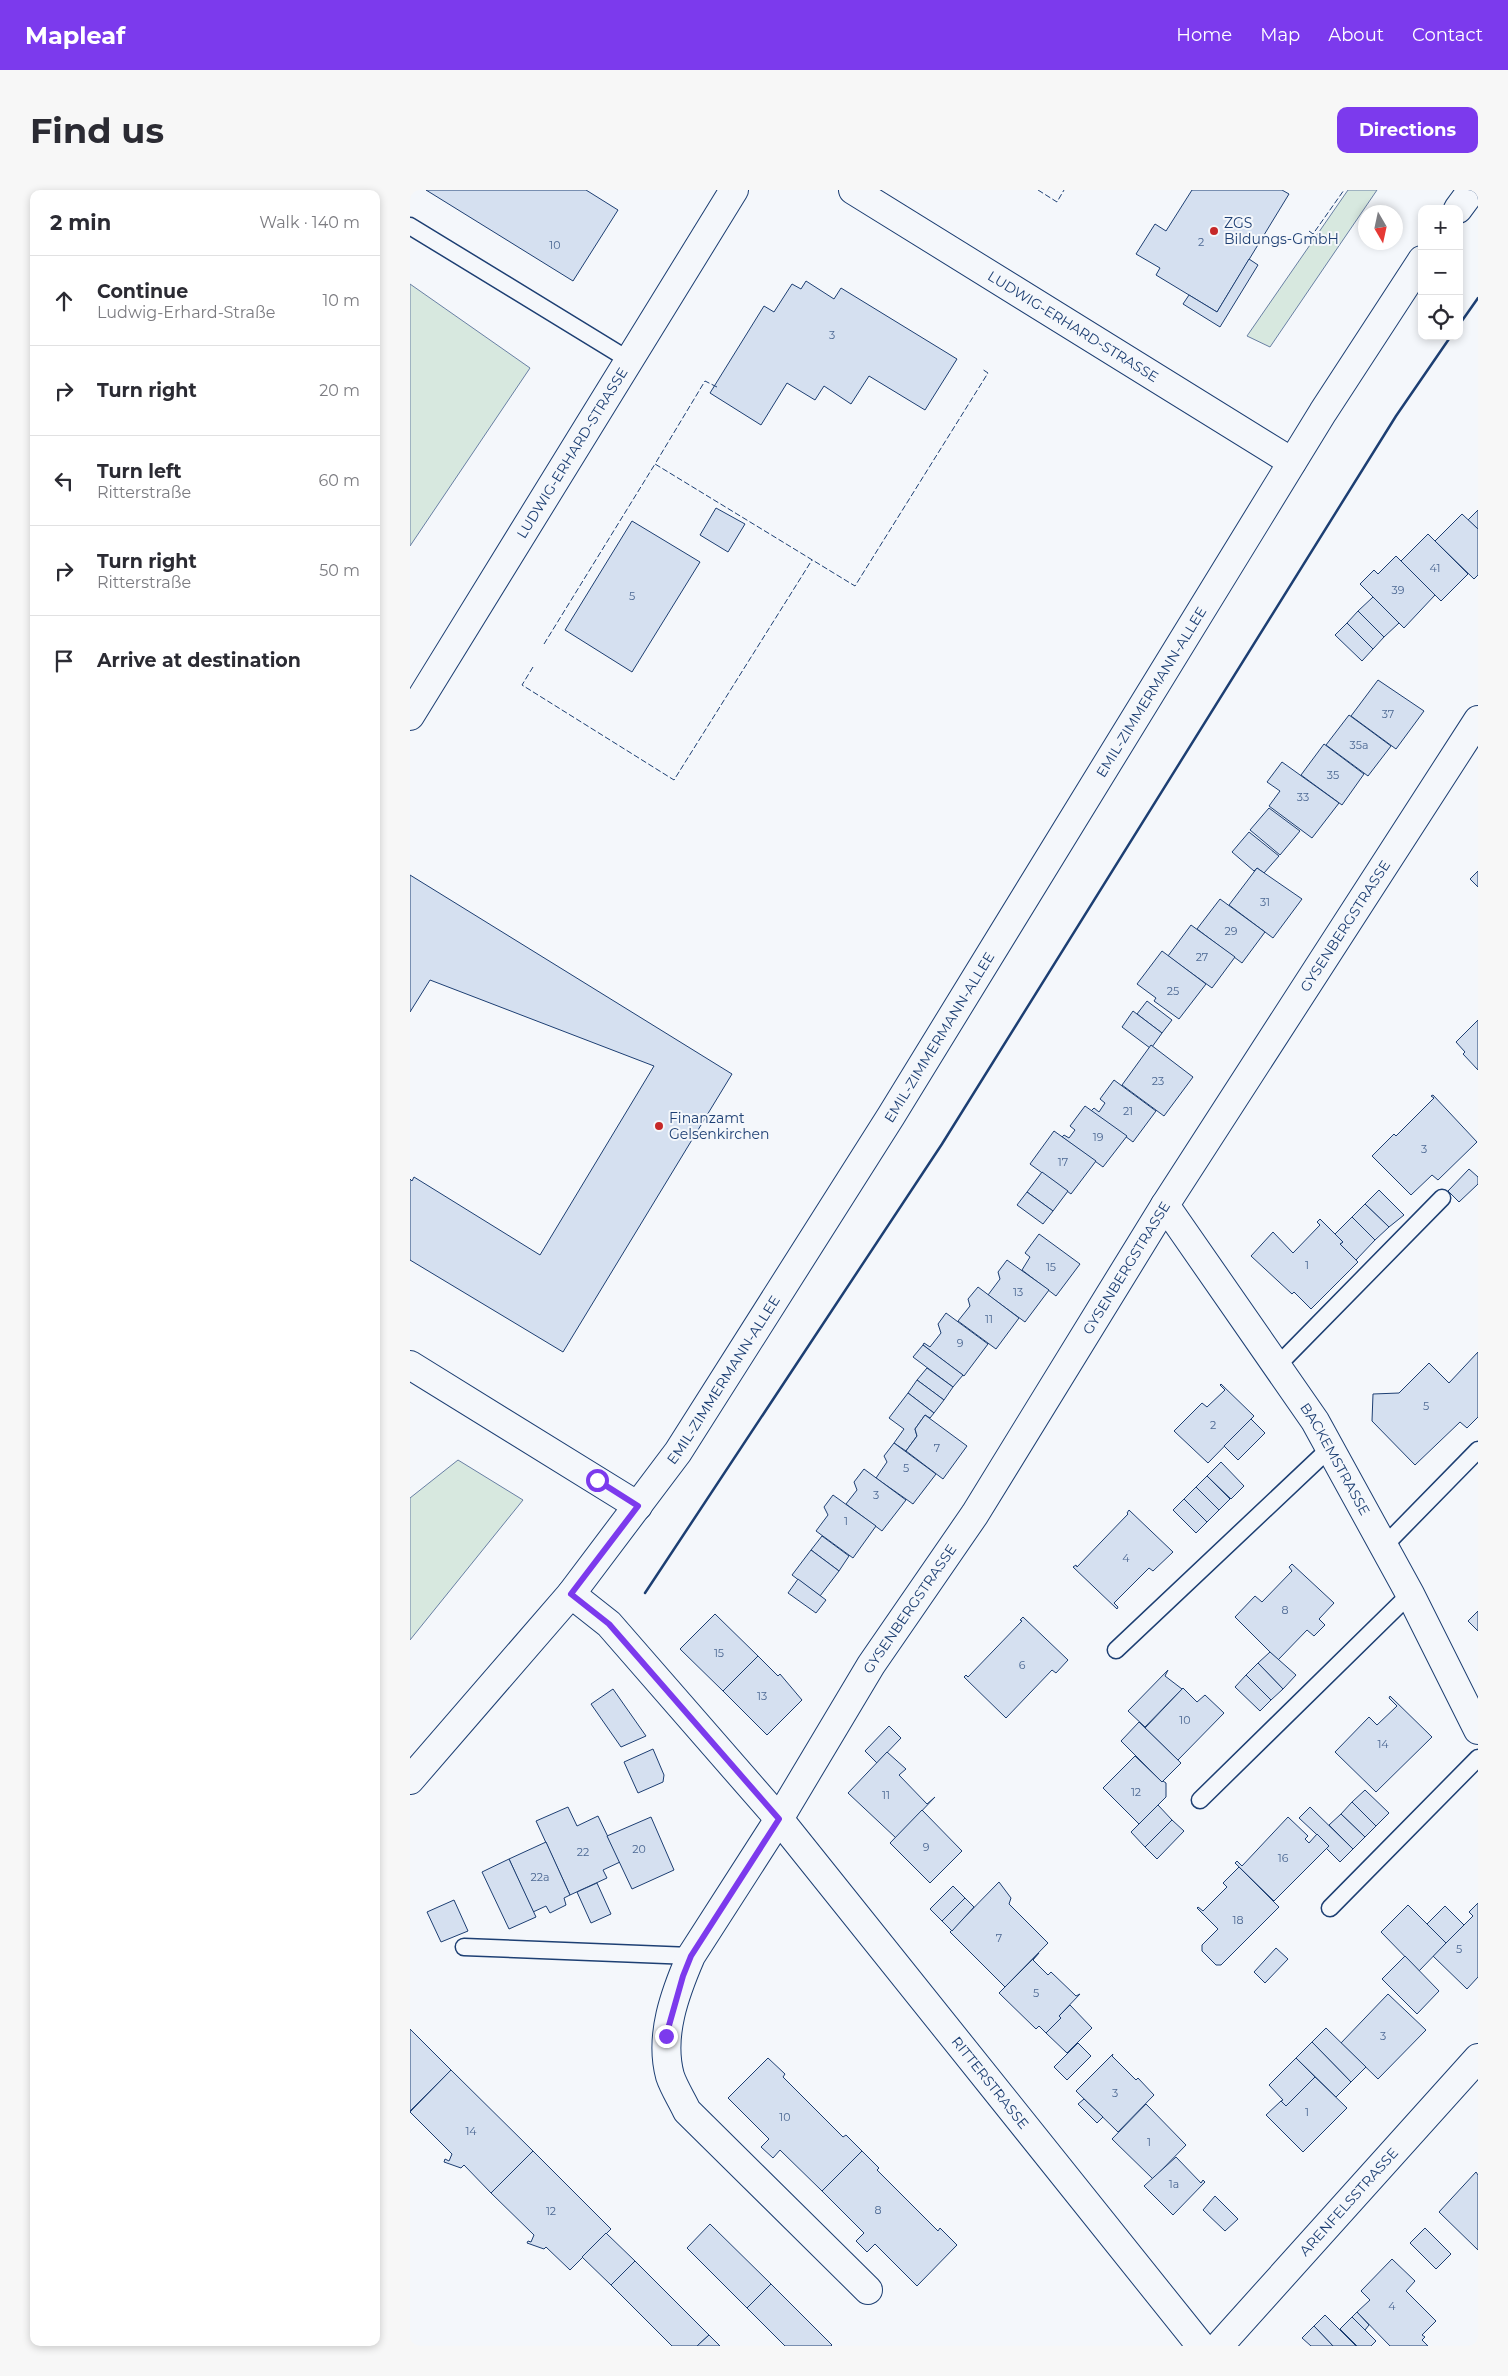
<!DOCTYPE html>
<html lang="en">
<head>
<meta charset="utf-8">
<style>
	:root { --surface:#fff; --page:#f7f7f7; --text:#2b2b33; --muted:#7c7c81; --line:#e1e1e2; --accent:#7c3aed }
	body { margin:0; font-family:Montserrat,sans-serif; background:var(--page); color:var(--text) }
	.controls { position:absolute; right:15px; top:15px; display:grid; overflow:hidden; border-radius:10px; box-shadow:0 2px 8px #0003 }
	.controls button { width:45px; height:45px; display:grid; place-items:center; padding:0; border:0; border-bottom:1px solid var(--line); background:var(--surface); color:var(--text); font:25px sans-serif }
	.compass { position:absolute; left:948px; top:15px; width:45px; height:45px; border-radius:50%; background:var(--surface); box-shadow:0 2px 8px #0003; rotate:171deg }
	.stop { position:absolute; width:15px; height:15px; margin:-11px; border:4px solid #7c3aed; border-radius:50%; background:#fff }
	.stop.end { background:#7c3aed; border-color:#fff; box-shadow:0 1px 5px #0008 }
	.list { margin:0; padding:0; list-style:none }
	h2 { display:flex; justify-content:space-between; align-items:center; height:65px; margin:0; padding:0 20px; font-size:21px }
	h2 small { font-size:16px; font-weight:400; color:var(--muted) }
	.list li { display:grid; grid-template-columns:32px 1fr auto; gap:15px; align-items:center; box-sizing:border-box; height:90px; padding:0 20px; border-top:1px solid var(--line) }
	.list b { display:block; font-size:19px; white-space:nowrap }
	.list p { margin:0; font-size:16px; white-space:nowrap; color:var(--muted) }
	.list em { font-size:16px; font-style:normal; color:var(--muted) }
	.icon { flex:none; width:28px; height:28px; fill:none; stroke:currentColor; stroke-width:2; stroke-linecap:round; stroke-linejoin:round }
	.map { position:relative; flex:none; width:1068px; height:2156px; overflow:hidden; border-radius:10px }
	header { display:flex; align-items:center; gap:30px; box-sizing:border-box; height:70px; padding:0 25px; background:var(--accent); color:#fff }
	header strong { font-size:24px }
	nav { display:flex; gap:28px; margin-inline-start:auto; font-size:18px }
	.intro { display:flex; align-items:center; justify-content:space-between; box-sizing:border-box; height:120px; padding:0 30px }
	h1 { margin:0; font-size:35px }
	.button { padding:12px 22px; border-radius:10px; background:var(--accent); color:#fff; font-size:18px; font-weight:700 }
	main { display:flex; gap:30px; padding:0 30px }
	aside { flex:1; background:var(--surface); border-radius:10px; box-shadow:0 2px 8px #0003 }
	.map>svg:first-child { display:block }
	.green { fill:#d7e8df; stroke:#687fa3 }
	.building { fill:#d5e0f0; stroke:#1d3f73 }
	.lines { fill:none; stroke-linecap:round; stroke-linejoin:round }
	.service-casing { stroke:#1d3f73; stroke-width:19 }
	.minor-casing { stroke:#1d3f73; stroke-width:30 }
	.secondary-casing { stroke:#1d3f73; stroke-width:30 }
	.service { stroke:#f4f7fb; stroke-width:16 }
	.minor { stroke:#f4f7fb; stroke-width:28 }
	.secondary { stroke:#f4f7fb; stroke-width:28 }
	.fence { stroke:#1d3f73; stroke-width:1; stroke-dasharray:6 2.5; stroke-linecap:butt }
	.wall { stroke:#1d3f73; stroke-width:2.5 }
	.route { stroke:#7c3aed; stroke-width:6 }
	.poi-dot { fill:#c62828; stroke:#f4f7fb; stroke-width:2 }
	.labels { text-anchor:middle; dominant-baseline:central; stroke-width:4; stroke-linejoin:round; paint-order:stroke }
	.number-label { font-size:11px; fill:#4b6792 }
	.poi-label { font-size:14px; fill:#1d3f73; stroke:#f4f7fb; text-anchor:start }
	.street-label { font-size:14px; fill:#1d3f73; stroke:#f4f7fb }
</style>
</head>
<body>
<header>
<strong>Mapleaf</strong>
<nav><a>Home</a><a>Map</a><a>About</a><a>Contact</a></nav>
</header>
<div class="intro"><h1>Find us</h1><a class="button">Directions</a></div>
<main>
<aside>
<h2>2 min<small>Walk · 140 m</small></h2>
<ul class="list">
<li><svg class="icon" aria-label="ahead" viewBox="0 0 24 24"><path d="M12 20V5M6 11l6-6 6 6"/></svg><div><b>Continue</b><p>Ludwig-Erhard-Straße</p></div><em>10 m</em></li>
<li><svg class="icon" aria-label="right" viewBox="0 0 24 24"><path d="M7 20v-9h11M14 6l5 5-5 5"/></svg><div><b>Turn right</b></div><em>20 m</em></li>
<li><svg class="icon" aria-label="left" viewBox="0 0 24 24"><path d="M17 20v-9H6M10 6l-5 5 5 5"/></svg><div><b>Turn left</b><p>Ritterstraße</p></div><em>60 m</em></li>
<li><svg class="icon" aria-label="right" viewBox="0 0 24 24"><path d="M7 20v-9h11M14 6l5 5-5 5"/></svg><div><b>Turn right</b><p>Ritterstraße</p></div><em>50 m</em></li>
<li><svg class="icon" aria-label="arrive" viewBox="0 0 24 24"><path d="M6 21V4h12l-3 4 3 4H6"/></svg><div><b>Arrive at destination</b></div></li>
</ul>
</aside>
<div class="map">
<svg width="1068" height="2156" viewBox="0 0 1068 2156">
	<rect width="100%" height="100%" fill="#f4f7fb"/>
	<g class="green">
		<polygon points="938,0 967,0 860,157 837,146"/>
		<polygon points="0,94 120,178 0,356"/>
		<polygon points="48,1270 113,1310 0,1450 0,1308"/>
	</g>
	<g class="building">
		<polygon points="16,0 176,0 208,20 163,91"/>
		<polygon points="782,0 872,0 879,4 807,122 746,85 750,78 726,64 745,34 756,41"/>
		<polygon points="839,69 848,75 810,137 773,114 779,105 807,122"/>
		<polygon points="396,91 424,109 431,98 547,169 515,220 459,186 441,214 414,196 405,210 377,193 351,235 300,203 354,116 364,122 382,94 391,99"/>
		<polygon points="306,318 335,334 318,362 290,345"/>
		<polygon points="1068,320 1068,339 1058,330"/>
		<polygon points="1052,324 1068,339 1068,385 1064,389 1025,351"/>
		<polygon points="222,331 290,372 222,482 155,440"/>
		<polygon points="1018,344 1058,384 1031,411 991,371"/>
		<polygon points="986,366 1025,405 994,438 950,394 964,380 968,384"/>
		<polygon points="963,407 989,433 974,447 948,421"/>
		<polygon points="948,421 974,447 963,459 937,433"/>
		<polygon points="937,433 963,459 952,471 925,445"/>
		<polygon points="968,490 1014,521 986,559 941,526"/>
		<polygon points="939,525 981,556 958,586 916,555"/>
		<polygon points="914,554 954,584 932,615 891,585"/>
		<polygon points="872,572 929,613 902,648 859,616 870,601 857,592"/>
		<polygon points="859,618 890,641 870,665 840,640"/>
		<polygon points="839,642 869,666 854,683 847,678 844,681 822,662"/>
		<polygon points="847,678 892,709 863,748 819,715"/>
		<polygon points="1068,681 1068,697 1060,689"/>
		<polygon points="0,685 322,884 153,1162 0,1070 0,989 2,991 4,987 130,1065 244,876 20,790 0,822"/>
		<polygon points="810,709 855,742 832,773 787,739"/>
		<polygon points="781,735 825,767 802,798 758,766"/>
		<polygon points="752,761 796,794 769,829 744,811 746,808 727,794"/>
		<polygon points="737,811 762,830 752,843 727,824"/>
		<polygon points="723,821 752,843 742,857 740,858 712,837"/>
		<polygon points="1068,830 1068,880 1053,864 1055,862 1046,852"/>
		<polygon points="741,855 783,887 754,926 712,895"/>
		<polygon points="704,890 746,921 723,952 681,921 684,918 689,922 695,913 690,909"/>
		<polygon points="1023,905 1067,952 1028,990 1022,985 1001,1005 962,966 984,944 986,946 1024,908 1021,906"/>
		<polygon points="675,916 717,946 693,977 652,947 654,945 659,948 665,940 660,936"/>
		<polygon points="644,941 686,971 661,1004 620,974"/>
		<polygon points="1059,979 1068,987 1068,994 1049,1012 1038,1001"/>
		<polygon points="632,982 658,1001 643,1021 617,1002"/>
		<polygon points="969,1000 994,1025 979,1037 955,1014"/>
		<polygon points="617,1002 643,1021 633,1034 607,1015"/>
		<polygon points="955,1014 979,1037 965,1050 942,1027"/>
		<polygon points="942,1027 965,1050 946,1070 930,1054 933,1052 925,1044"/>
		<polygon points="910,1029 933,1052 930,1054 948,1072 901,1119 884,1102 882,1104 841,1066 863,1042 883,1063 910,1035 907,1032"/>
		<polygon points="629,1044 670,1074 646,1106 612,1080 620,1067 615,1063"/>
		<polygon points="597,1070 639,1100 615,1132 578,1105 590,1089 588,1082"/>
		<polygon points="568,1097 609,1128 586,1159 548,1131 560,1116 558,1109"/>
		<polygon points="536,1123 578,1154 554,1186 513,1155 514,1153 520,1157 531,1143 528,1134"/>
		<polygon points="513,1155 553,1185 543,1197 503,1167"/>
		<polygon points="1068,1162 1068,1227 1057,1238 1050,1232 1005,1275 962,1231 963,1204 989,1203 1019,1173 1039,1193"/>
		<polygon points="517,1178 543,1197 534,1210 507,1190"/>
		<polygon points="507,1190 534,1210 524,1223 498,1203"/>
		<polygon points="811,1194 844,1226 798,1273 764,1241 792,1213 797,1217 815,1200 810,1195"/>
		<polygon points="498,1203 524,1223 520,1228 515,1225 505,1239 507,1246 496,1261 484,1253 494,1239 479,1228"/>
		<polygon points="515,1225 557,1256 533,1289 496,1261 507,1246 505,1239"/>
		<polygon points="841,1229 855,1243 828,1270 814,1256"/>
		<polygon points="484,1253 526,1284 503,1314 466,1288 477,1272 474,1266"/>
		<polygon points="811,1272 834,1296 821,1309 797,1286"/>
		<polygon points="454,1279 496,1310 472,1341 436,1314 447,1300 444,1292"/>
		<polygon points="797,1286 820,1309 809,1320 786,1297"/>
		<polygon points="786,1297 809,1320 797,1332 774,1309"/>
		<polygon points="423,1305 466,1336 443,1368 406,1341 418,1325 414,1317"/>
		<polygon points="774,1309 797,1332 786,1343 763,1320"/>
		<polygon points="719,1320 763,1362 743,1381 739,1378 704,1413 708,1417 707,1419 663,1377 666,1375 667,1377 718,1324 717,1323"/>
		<polygon points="412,1346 439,1366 429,1381 401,1360"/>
		<polygon points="401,1360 429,1381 410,1406 382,1385"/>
		<polygon points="882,1374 924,1413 909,1429 915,1435 904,1446 897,1440 868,1470 825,1427 845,1406 852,1412 882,1381 879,1377"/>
		<polygon points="388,1389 416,1410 406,1423 378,1403"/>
		<polygon points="1068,1421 1068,1441 1058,1431"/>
		<polygon points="305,1424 348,1466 313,1501 270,1459"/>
		<polygon points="613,1427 658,1470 646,1483 642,1480 596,1528 554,1487 556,1485 558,1487 612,1431 610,1430"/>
		<polygon points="860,1462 886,1485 873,1499 848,1473"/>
		<polygon points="348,1466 368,1486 370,1484 392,1510 357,1545 313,1501"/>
		<polygon points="848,1473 873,1499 861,1510 836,1485"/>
		<polygon points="758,1480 755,1486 772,1499 735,1537 718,1521"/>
		<polygon points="836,1485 861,1510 850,1521 825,1497"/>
		<polygon points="773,1498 787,1512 795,1505 814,1523 768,1570 735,1538"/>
		<polygon points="203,1499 236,1546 211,1557 181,1514"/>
		<polygon points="980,1506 1022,1547 966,1602 925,1562 959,1527 967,1535 987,1516 979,1508"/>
		<polygon points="729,1532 771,1573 752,1592 711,1551"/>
		<polygon points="479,1536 491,1548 467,1573 455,1561"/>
		<polygon points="243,1559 254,1585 253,1592 228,1603 214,1572"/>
		<polygon points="477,1562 496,1579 489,1585 517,1614 525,1607 486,1648 438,1603"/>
		<polygon points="725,1566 752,1592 753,1591 756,1593 756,1607 729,1634 693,1598"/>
		<polygon points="955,1600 979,1623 966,1636 942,1612"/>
		<polygon points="942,1612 966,1636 955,1647 931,1624"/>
		<polygon points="748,1615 762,1630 735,1657 721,1642"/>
		<polygon points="158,1617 167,1636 188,1626 210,1672 193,1680 197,1688 160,1705 126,1631"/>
		<polygon points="900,1617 943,1659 930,1672 916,1658 919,1656 889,1628"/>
		<polygon points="512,1620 552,1661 520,1693 480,1653"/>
		<polygon points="931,1624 955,1647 943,1659 919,1635"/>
		<polygon points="241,1627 264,1680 222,1699 197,1646"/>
		<polygon points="878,1627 898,1646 895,1649 899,1653 907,1644 919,1656 864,1711 825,1673 827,1671 832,1676"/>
		<polygon points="762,1630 774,1641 747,1669 735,1657"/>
		<polygon points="136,1652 160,1705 154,1708 156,1715 140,1723 136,1716 123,1722 99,1669"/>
		<polygon points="99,1669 126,1727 99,1739 72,1682"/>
		<polygon points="829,1677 869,1717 811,1775 806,1775 792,1761 792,1755 808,1739 787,1718 788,1717 793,1721 817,1697 813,1693"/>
		<polygon points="589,1692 601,1708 599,1714 638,1753 595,1797 540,1742"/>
		<polygon points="187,1693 201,1724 181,1733 167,1702"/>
		<polygon points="543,1696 555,1708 532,1731 520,1719"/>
		<polygon points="555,1708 564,1717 542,1741 532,1731"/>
		<polygon points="44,1710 58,1741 31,1752 17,1722"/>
		<polygon points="1068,1713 1068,1787 1057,1799 1023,1766 1063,1726 1059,1722"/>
		<polygon points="998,1715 1036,1753 1009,1781 971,1742"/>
		<polygon points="1035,1716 1054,1735 1036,1753 1017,1734"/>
		<polygon points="866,1758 878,1769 855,1793 844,1782"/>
		<polygon points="629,1763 623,1770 638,1785 641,1782 666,1806 670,1804 649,1826 651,1828 636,1843 629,1836 626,1839 589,1803"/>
		<polygon points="995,1766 1029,1801 1007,1824 972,1789"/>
		<polygon points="978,1804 1016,1840 968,1889 931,1853"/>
		<polygon points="660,1815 682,1838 657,1863 636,1843 651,1828 649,1826"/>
		<polygon points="916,1838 956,1877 941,1892 902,1852"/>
		<polygon points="0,1839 41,1880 0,1921"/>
		<polygon points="902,1852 941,1892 926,1907 886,1868"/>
		<polygon points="668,1853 681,1866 657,1890 644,1877"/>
		<polygon points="703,1864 702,1866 726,1890 728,1888 744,1905 708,1942 666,1901"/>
		<polygon points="358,1868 375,1884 373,1887 433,1947 436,1945 452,1961 412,2001 370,1960 363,1968 351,1957 359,1949 318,1908"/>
		<polygon points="886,1868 905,1887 876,1916 871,1911 873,1910 859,1895"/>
		<polygon points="41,1880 123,1961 81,2003 54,1975 51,1978 34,1972 35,1969 39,1971 42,1964 0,1922"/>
		<polygon points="905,1887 937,1918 893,1962 856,1925 871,1911 876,1916"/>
		<polygon points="674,1909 693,1927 687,1933 668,1914"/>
		<polygon points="736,1914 776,1955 743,1989 702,1949"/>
		<polygon points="123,1961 201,2039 160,2080 136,2057 134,2059 117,2053 118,2051 121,2052 124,2045 81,2003"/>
		<polygon points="452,1961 469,1978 467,1980 528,2041 530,2038 547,2055 507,2096 465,2054 457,2062 446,2051 454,2043 412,2001"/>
		<polygon points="766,1967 791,1993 793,1990 795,1992 763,2025 734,1996"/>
		<polygon points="1066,1982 1068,1985 1068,2060 1029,2022"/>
		<polygon points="805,2006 828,2029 815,2041 793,2020"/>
		<polygon points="300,2034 361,2094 337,2118 277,2058"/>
		<polygon points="1015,2038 1041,2064 1026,2079 1000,2053"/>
		<polygon points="196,2043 225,2071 201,2095 172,2067"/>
		<polygon points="982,2069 1005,2091 996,2101 1026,2131 1012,2145 1015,2147 1012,2150 1018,2156 980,2156 947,2122 960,2110 951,2101"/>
		<polygon points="225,2071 299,2145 287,2156 262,2156 201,2095"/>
		<polygon points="361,2094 422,2155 421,2156 375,2156 337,2118"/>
		<polygon points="947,2122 959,2135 955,2140 942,2127"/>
		<polygon points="915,2125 946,2156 923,2156 904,2136"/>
		<polygon points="942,2127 966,2151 961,2156 947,2156 930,2139"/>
		<polygon points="904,2136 923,2156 901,2156 892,2148"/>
		<polygon points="299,2145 310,2156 287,2156"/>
	</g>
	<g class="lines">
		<g class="service-casing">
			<g id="service">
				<polyline points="0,36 219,170"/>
				<polyline points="867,1176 1032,1008"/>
				<polyline points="974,1356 1068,1260"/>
				<polyline points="706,1460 920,1258"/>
				<polyline points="790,1610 1000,1404"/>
				<polyline points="920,1718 1068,1568"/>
				<polyline points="54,1757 281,1766"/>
			</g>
		</g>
		<g class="minor-casing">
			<g id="minor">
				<path id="s1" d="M443,0L882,272"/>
				<path id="s2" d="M0,526L324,0"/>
				<path id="s3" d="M755,1015L905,1231L1000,1404L1068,1540"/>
				<polyline points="0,1175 228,1316"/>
				<path id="s4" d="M161,1404L199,1434L369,1629L791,2156"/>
				<path id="s5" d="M458,2100L277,1921C272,1910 264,1898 260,1886C249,1846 265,1803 281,1766L369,1629L461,1475L565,1324L755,1015L1068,530"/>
				<path id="s6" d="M809,2156L1068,1868"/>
			</g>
		</g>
		<g class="secondary-casing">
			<g id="secondary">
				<polyline points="1048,19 1062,0"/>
				<path id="s7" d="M0,1590L161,1404L268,1262L481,926L913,222L1012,70"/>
			</g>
		</g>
		<use href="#service" class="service"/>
		<use href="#minor" class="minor"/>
		<use href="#secondary" class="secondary"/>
		<g class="fence">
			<polyline points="628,0 647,12 654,0"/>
			<polyline points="899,41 903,44 934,0"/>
			<polyline points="307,197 295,191 245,274 445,396 578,183 572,179"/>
			<polyline points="134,454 245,274"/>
			<polyline points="123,477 112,495 264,590 402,370"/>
		</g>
		<g class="wall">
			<polyline points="1049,135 1068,108"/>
			<polyline points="235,1403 532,954 986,226 1041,146"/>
		</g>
	</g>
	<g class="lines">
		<polyline class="route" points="187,1290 228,1316 161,1404 199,1434 369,1629 281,1766 273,1786 256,1846"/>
	</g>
	<g class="poi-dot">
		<circle cx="804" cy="41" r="5"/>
		<circle cx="249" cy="936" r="5"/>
	</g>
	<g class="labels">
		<g class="number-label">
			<text x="791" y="52">2</text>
			<text x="145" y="55">10</text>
			<text x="422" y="145">3</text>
			<text x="1025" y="378">41</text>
			<text x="988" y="400">39</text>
			<text x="222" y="406">5</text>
			<text x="978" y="524">37</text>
			<text x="949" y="555">35a</text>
			<text x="923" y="585">35</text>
			<text x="893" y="607">33</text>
			<text x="855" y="712">31</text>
			<text x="821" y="741">29</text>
			<text x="792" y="767">27</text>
			<text x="763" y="801">25</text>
			<text x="748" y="891">23</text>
			<text x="718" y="921">21</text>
			<text x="688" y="947">19</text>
			<text x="1014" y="959">3</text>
			<text x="653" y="972">17</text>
			<text x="897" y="1075">1</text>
			<text x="641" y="1077">15</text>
			<text x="608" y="1102">13</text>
			<text x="579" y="1129">11</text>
			<text x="550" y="1153">9</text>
			<text x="1016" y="1216">5</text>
			<text x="803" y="1235">2</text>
			<text x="527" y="1258">7</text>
			<text x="496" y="1278">5</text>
			<text x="466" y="1305">3</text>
			<text x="436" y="1331">1</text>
			<text x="716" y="1368">4</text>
			<text x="875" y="1420">8</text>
			<text x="309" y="1463">15</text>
			<text x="612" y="1475">6</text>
			<text x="352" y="1506">13</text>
			<text x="775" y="1530">10</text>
			<text x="973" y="1554">14</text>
			<text x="726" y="1602">12</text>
			<text x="476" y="1605">11</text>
			<text x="516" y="1657">9</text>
			<text x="229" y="1659">20</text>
			<text x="173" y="1662">22</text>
			<text x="873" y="1668">16</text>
			<text x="130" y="1687">22a</text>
			<text x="828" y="1730">18</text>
			<text x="589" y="1748">7</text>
			<text x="1049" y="1759">5</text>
			<text x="626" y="1803">5</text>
			<text x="973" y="1846">3</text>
			<text x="705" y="1903">3</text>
			<text x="897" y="1922">1</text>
			<text x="375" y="1927">10</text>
			<text x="61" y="1941">14</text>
			<text x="739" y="1952">1</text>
			<text x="764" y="1994">1a</text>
			<text x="468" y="2020">8</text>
			<text x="141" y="2021">12</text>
			<text x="982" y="2116">4</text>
		</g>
		<g class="poi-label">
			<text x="814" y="33">ZGS<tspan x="814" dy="16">Bildungs-GmbH</tspan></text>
			<text x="259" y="928">Finanzamt<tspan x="259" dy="16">Gelsenkirchen</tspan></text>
		</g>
		<g class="street-label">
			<text stroke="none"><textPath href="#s1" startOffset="259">LUDWIG-ERHARD-STRASSE</textPath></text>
			<text stroke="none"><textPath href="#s2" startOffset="309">LUDWIG-ERHARD-STRASSE</textPath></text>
			<text stroke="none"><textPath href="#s7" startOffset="1319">EMIL-ZIMMERMANN-ALLEE</textPath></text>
			<text stroke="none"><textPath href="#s5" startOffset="1638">GYSENBERGSTRASSE</textPath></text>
			<text stroke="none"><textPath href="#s7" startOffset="914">EMIL-ZIMMERMANN-ALLEE</textPath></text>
			<text stroke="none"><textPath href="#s5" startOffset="1232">GYSENBERGSTRASSE</textPath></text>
			<text stroke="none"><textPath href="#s7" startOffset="509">EMIL-ZIMMERMANN-ALLEE</textPath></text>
			<text stroke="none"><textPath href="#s3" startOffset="306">BACKEMSTRASSE</textPath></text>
			<text stroke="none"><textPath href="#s5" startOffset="828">GYSENBERGSTRASSE</textPath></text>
			<text stroke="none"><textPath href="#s4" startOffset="645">RITTERSTRASSE</textPath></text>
			<text stroke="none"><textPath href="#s6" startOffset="194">ARENFELSSTRASSE</textPath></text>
		</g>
	</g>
</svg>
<div class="controls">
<button>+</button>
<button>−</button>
<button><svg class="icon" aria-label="locate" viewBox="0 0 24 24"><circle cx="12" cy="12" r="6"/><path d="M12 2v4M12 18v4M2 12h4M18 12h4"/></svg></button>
</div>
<svg class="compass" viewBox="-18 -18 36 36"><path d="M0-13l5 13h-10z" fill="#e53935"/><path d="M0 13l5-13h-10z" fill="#7c7c81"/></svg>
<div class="stop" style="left:187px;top:1290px"></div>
<div class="stop end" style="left:256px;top:1846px"></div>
</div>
</main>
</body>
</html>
